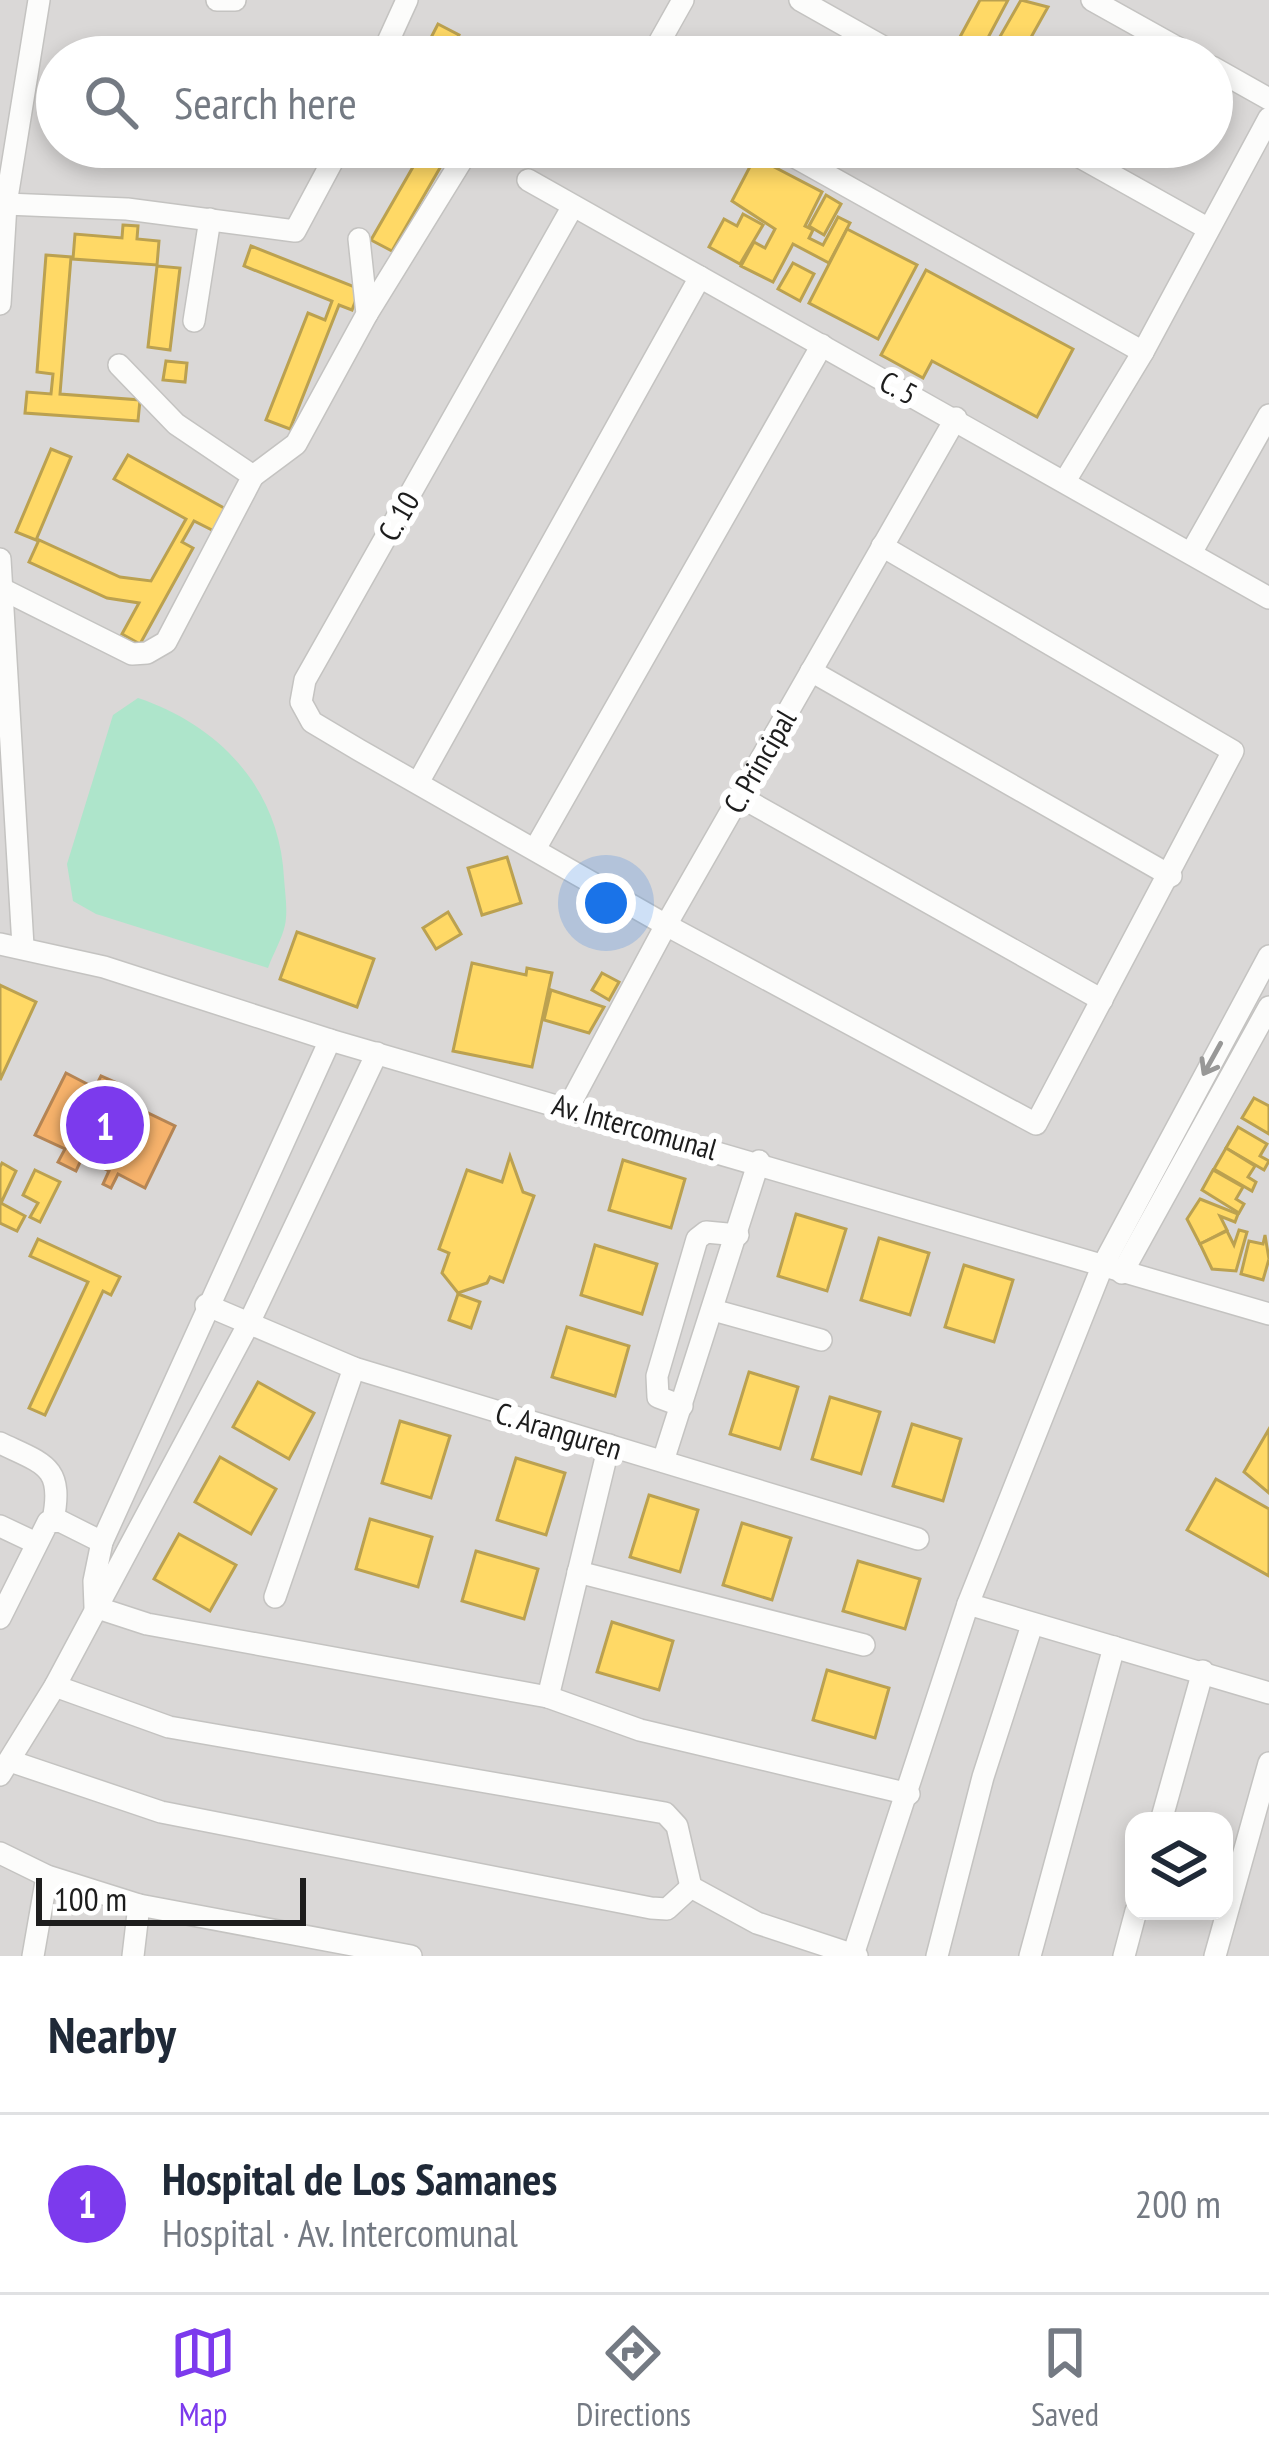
<!DOCTYPE html>
<html lang="en">
<head>
<meta charset="utf-8">
<style>
	:root { --surface:#fff; --page:#f6f6f7; --text:#1f2937; --muted:#747a83; --line:#e0e1e3; --accent:#7c3aed }
	body { margin:0; font-family:"PT Sans Narrow",sans-serif; background:var(--page); color:var(--text) }
	.controls { position:absolute; right:36px; bottom:36px; display:grid; overflow:hidden; border-radius:24px; box-shadow:0 6px 18px #0003 }
	.controls button { width:108px; height:108px; display:grid; place-items:center; padding:0; border:0; border-bottom:3px solid var(--line); background:var(--surface); color:var(--text); font:60px sans-serif }
	.scale { position:absolute; left:36px; bottom:30px; width:270px; box-sizing:border-box; padding-left:12px; border:6px solid #1d1d1d; border-top:0; font-size:33px; line-height:42px; white-space:nowrap; color:#1d1d1d; -webkit-text-stroke:9px #fff; paint-order:stroke }
	.you { position:absolute; left:606px; top:903px; width:42px; height:42px; margin:-30px; border:9px solid #fff; border-radius:50%; background:#1a73e8; box-shadow:0 0 0 18px #1a73e833 }
	.badge { display:grid; place-items:center; width:78px; height:78px; border-radius:50%; background:var(--accent); color:#fff; font-size:39px; font-weight:700 }
	.pin { position:absolute; translate:-50% -50%; border:6px solid #fff; box-shadow:0 3px 12px #0006 }
	.list { margin:0; padding:0; list-style:none }
	h2 { display:flex; justify-content:space-between; align-items:center; height:156px; margin:0; padding:0 48px; font-size:51px }
	h2 small { font-size:39px; font-weight:400; color:var(--muted) }
	.list li { display:grid; grid-template-columns:78px 1fr auto; gap:36px; align-items:center; box-sizing:border-box; height:180px; padding:0 48px; border-top:3px solid var(--line) }
	.list b { display:block; font-size:45px; white-space:nowrap }
	.list p { margin:0; font-size:39px; white-space:nowrap; color:var(--muted) }
	.list em { font-size:39px; font-style:normal; color:var(--muted) }
	.icon { flex:none; width:66px; height:66px; fill:none; stroke:currentColor; stroke-width:2; stroke-linecap:round; stroke-linejoin:round }
	.map { position:relative; flex:none; width:1269px; height:1956px; overflow:hidden }
	.search { position:absolute; background:var(--surface); box-shadow:0 6px 18px #0003; left:36px; right:36px; top:36px; height:132px; display:flex; align-items:center; gap:30px; box-sizing:border-box; padding:0 42px; border-radius:66px; color:var(--muted); font-size:45px }
	.sheet { height:336px; background:var(--surface) }
	nav { display:flex; justify-content:space-around; align-items:center; box-sizing:border-box; height:168px; border-top:3px solid var(--line); background:var(--surface); font-size:33px; color:var(--muted) }
	nav a { display:grid; justify-items:center; gap:6px }
	nav .on { color:var(--accent) }
	.map>svg:first-child { display:block }
	.residential { fill:#dad8d7; fill-rule:evenodd }
	.pitch { fill:#aee5cb }
	.homes { fill:#ffd966; stroke:#bba150; stroke-width:3 }
	.health { fill:#f6b26b; stroke:#b58554; stroke-width:3 }
	.lines { fill:none; stroke-linecap:round; stroke-linejoin:round }
	.street-casing { stroke:#c4c3c1; stroke-width:24 }
	.street { stroke:#fcfcfb; stroke-width:21 }
	.oneway { stroke:#989897 }
	.labels { text-anchor:middle; dominant-baseline:central; stroke-width:12; stroke-linejoin:round; paint-order:stroke }
	.street-label { font-size:30px; fill:#1d1d1d; stroke:#fff }
</style>
</head>
<body>
<div class="map">
<svg width="1269" height="1956" viewBox="0 0 1269 1956">
	<rect width="100%" height="100%" fill="#ebe9e5"/>
	<path class="residential" d="M0,0H1269V1956H0ZM57,57H1212V147H57ZM1134,1821H1224V1911H1134Z"/>
	<path class="pitch" d="M138,698C219,725 280,789 284,878C285,893 288,911 285,925C282,939 273,954 268,968L96,914L73,901L67,864L113,715Z"/>
	<g class="homes">
		<polygon points="980,0 1008,0 982,49 960,37"/>
		<polygon points="1021,0 1048,7 1020,57 996,57 990,54"/>
		<polygon points="438,24 459,35 448,57 421,57"/>
		<polygon points="410,147 452,147 392,251 371,240 421,153"/>
		<polygon points="755,157 822,192 805,226 813,230 809,238 823,245 838,217 850,223 829,263 793,244 773,282 741,266 754,242 765,248 775,229 732,201"/>
		<polygon points="826,195 841,204 824,235 809,226"/>
		<polygon points="743,214 763,225 740,264 709,247 724,219 737,226"/>
		<polygon points="123,225 138,226 137,239 159,241 157,265 73,259 75,234 122,238"/>
		<polygon points="847,229 917,265 878,339 809,303"/>
		<polygon points="251,246 360,289 352,310 339,305 290,429 266,420 308,313 325,320 332,301 244,266"/>
		<polygon points="46,255 71,257 60,394 140,400 138,421 25,413 27,392 51,394 53,374 37,372"/>
		<polygon points="793,263 814,274 800,301 778,289"/>
		<polygon points="157,266 180,268 170,350 148,347"/>
		<polygon points="926,270 1073,349 1037,417 932,361 923,378 881,355"/>
		<polygon points="166,361 187,363 185,382 163,380"/>
		<polygon points="51,449 71,457 36,540 16,532"/>
		<polygon points="128,455 226,509 214,531 194,521 182,542 193,548 140,644 122,634 139,603 107,598 29,562 39,540 120,577 151,581 186,519 114,479"/>
		<polygon points="507,857 521,903 482,915 468,868"/>
		<polygon points="448,912 461,934 436,949 423,928"/>
		<polygon points="297,932 374,959 357,1007 280,979"/>
		<polygon points="472,963 526,975 527,968 552,973 532,1067 453,1051"/>
		<polygon points="602,973 619,982 609,1000 592,990"/>
		<polygon points="0,985 36,1002 0,1080"/>
		<polygon points="551,990 604,1007 589,1033 544,1020"/>
		<polygon points="1254,1098 1269,1106 1269,1134 1242,1118"/>
		<polygon points="1238,1127 1267,1144 1260,1156 1269,1161 1264,1170 1226,1148"/>
		<polygon points="1226,1148 1255,1166 1248,1177 1256,1182 1252,1191 1214,1169"/>
		<polygon points="510,1156 523,1192 534,1196 503,1282 490,1277 487,1283 458,1293 442,1273 449,1253 439,1249 467,1170 502,1182"/>
		<polygon points="623,1160 685,1179 671,1228 609,1210"/>
		<polygon points="2,1163 16,1171 1,1203 25,1216 17,1231 0,1223 0,1167"/>
		<polygon points="35,1170 60,1182 40,1222 30,1217 38,1203 23,1195"/>
		<polygon points="1213,1170 1243,1187 1236,1199 1244,1204 1239,1213 1202,1190"/>
		<polygon points="1200,1199 1238,1214 1235,1222 1220,1216 1227,1230 1200,1244 1187,1219"/>
		<polygon points="796,1214 846,1229 827,1291 778,1276"/>
		<polygon points="1239,1230 1247,1232 1236,1271 1212,1269 1200,1244 1227,1231 1234,1245"/>
		<polygon points="1265,1235 1269,1259 1263,1280 1241,1274 1249,1241 1263,1244"/>
		<polygon points="879,1238 929,1253 910,1315 861,1300"/>
		<polygon points="38,1239 120,1277 111,1295 103,1291 45,1415 29,1408 88,1282 30,1256"/>
		<polygon points="595,1245 657,1264 642,1314 581,1295"/>
		<polygon points="964,1265 1013,1280 994,1342 945,1327"/>
		<polygon points="458,1294 480,1302 471,1328 449,1320"/>
		<polygon points="567,1327 629,1346 615,1396 552,1377"/>
		<polygon points="749,1372 798,1387 780,1449 730,1434"/>
		<polygon points="258,1382 314,1413 289,1459 233,1427"/>
		<polygon points="830,1397 880,1412 861,1474 812,1459"/>
		<polygon points="400,1421 450,1436 431,1498 382,1483"/>
		<polygon points="912,1424 961,1439 943,1501 893,1486"/>
		<polygon points="1269,1429 1269,1493 1244,1472"/>
		<polygon points="220,1457 276,1489 251,1534 195,1502"/>
		<polygon points="516,1458 565,1473 546,1535 497,1520"/>
		<polygon points="1216,1479 1269,1509 1269,1576 1187,1530"/>
		<polygon points="649,1495 698,1510 680,1572 630,1557"/>
		<polygon points="370,1519 432,1537 418,1587 356,1569"/>
		<polygon points="742,1523 791,1538 772,1600 723,1585"/>
		<polygon points="179,1534 236,1565 210,1611 154,1579"/>
		<polygon points="476,1551 538,1569 524,1619 462,1601"/>
		<polygon points="858,1561 920,1579 905,1629 843,1611"/>
		<polygon points="612,1622 673,1641 659,1690 597,1672"/>
		<polygon points="827,1670 889,1688 875,1738 813,1720"/>
	</g>
	<polygon class="health" points="66,1073 95,1088 101,1076 117,1083 111,1095 175,1126 145,1188 118,1174 111,1188 103,1184 109,1171 82,1158 76,1171 58,1162 65,1149 35,1135"/>
	<g class="lines">
		<g class="street-casing">
			<g id="street">
				<polyline points="217,0 235,0"/>
				<polyline points="800,0 901,57"/>
				<polyline points="1092,0 1194,57"/>
				<polyline points="381,57 407,0"/>
				<polyline points="651,57 683,0"/>
				<polyline points="1212,67 1269,99"/>
				<polyline points="777,147 1143,352"/>
				<polyline points="1062,147 1207,228"/>
				<polyline points="528,180 1269,598"/>
				<polyline points="6,204 127,209 295,231 340,147"/>
				<polyline points="573,206 305,680 301,702 312,722 359,750 666,925 1036,1124 1233,751 882,546"/>
				<polyline points="0,304 6,204 39,0"/>
				<polyline points="367,314 470,147"/>
				<polyline points="194,321 210,219"/>
				<polyline points="253,476 296,444 367,314 359,239"/>
				<polyline points="1065,481 1143,352 1269,118"/>
				<polyline points="1191,553 1269,415"/>
				<polyline points="0,559 23,946"/>
				<polyline points="0,588 132,654 147,653 166,642 253,476 176,424 119,365"/>
				<polyline points="811,671 1171,876"/>
				<polyline points="419,781 700,277"/>
				<polyline points="739,796 1102,1000"/>
				<polyline points="535,849 822,345"/>
				<polyline points="0,944 104,967 330,1040 1269,1314"/>
				<polyline points="330,1040 102,1542 94,1581 95,1607 147,1624 548,1697 640,1730 909,1794"/>
				<polyline points="568,1108 666,925 956,418"/>
				<polyline points="1122,1273 1269,1007"/>
				<polyline points="206,1305 354,1368 918,1539"/>
				<polyline points="713,1310 821,1340"/>
				<polyline points="682,1406 658,1397 657,1376 697,1239 706,1232 738,1235"/>
				<path d="M0,1443C44,1464 64,1466 53,1520"/>
				<polyline points="663,1461 759,1161"/>
				<polyline points="0,1526 36,1543"/>
				<polyline points="578,1572 864,1645"/>
				<polyline points="275,1597 354,1368"/>
				<polyline points="968,1604 1269,1693"/>
				<polyline points="0,1618 48,1522 60,1521 102,1542"/>
				<polyline points="55,1686 169,1727 665,1813 677,1826 691,1887 757,1923 857,1956"/>
				<polyline points="548,1697 609,1445"/>
				<polyline points="10,1761 161,1812 651,1908 667,1909 691,1887"/>
				<polyline points="0,1775 55,1686 248,1325 377,1053"/>
				<polyline points="1161,1821 1203,1671"/>
				<polyline points="0,1853 47,1876 139,1905 133,1956"/>
				<polyline points="139,1905 411,1956"/>
				<polyline points="853,1955 968,1604 1102,1267 1269,956"/>
				<polyline points="33,1956 47,1876"/>
				<polyline points="937,1956 983,1777 1032,1625"/>
				<polyline points="1030,1956 1114,1647"/>
				<polyline points="1124,1956 1136,1911"/>
				<polyline points="1215,1956 1269,1763"/>
			</g>
		</g>
		<use href="#street" class="street"/>
	</g>
	<defs><path id="oneway-shaft" d="M-6 0H5M1.5-3L5.5 0L1.5 3" fill="none" stroke-width="1.6" stroke-linecap="round" stroke-linejoin="round" transform="scale(3)"/></defs>
	<use class="oneway" href="#oneway-shaft" transform="translate(1212 1059) rotate(119)"/>
	<g class="labels">
		<g class="street-label">
			<text transform="translate(899 387) rotate(28)">C. 5</text>
			<text transform="translate(398 516) rotate(-60)">C. 10</text>
			<text transform="translate(759 761) rotate(-60)">C. Principal</text>
			<text transform="translate(635 1126) rotate(16)">Av. Intercomunal</text>
			<text transform="translate(559 1430) rotate(17)">C. Aranguren</text>
		</g>
	</g>
</svg>
<div class="controls">
<button><svg class="icon" aria-label="layers" viewBox="0 0 24 24"><path d="M12 4l9 5-9 5-9-5zM3 14l9 5 9-5"/></svg></button>
</div>
<div class="scale">100 m</div>
<div class="you"></div>
<div class="pin badge" style="left:105px;top:1125px">1</div>
<div class="search"><svg class="icon" aria-label="search" viewBox="0 0 24 24"><circle cx="10" cy="10" r="6"/><path d="M15 15l6 6"/></svg>Search here</div>
</div>
<section class="sheet">
<h2>Nearby<small></small></h2>
<ul class="list">
<li><span class="badge">1</span><div><b>Hospital de Los Samanes</b><p>Hospital · Av. Intercomunal</p></div><em>200 m</em></li>
</ul>
</section>
<nav>
<a class="on"><svg class="icon" aria-label="map" viewBox="0 0 24 24"><path d="M3 6l6-2 6 2 6-2v14l-6 2-6-2-6 2zM9 4v14M15 6v14"/></svg>Map</a>
<a><svg class="icon" aria-label="directions" viewBox="0 0 24 24"><path d="M12 3l9 9-9 9-9-9zM9 14v-3h6M13 9l2 2-2 2"/></svg>Directions</a>
<a><svg class="icon" aria-label="saved" viewBox="0 0 24 24"><path d="M7 4h10v16l-5-4-5 4z"/></svg>Saved</a>
</nav>
</body>
</html>
